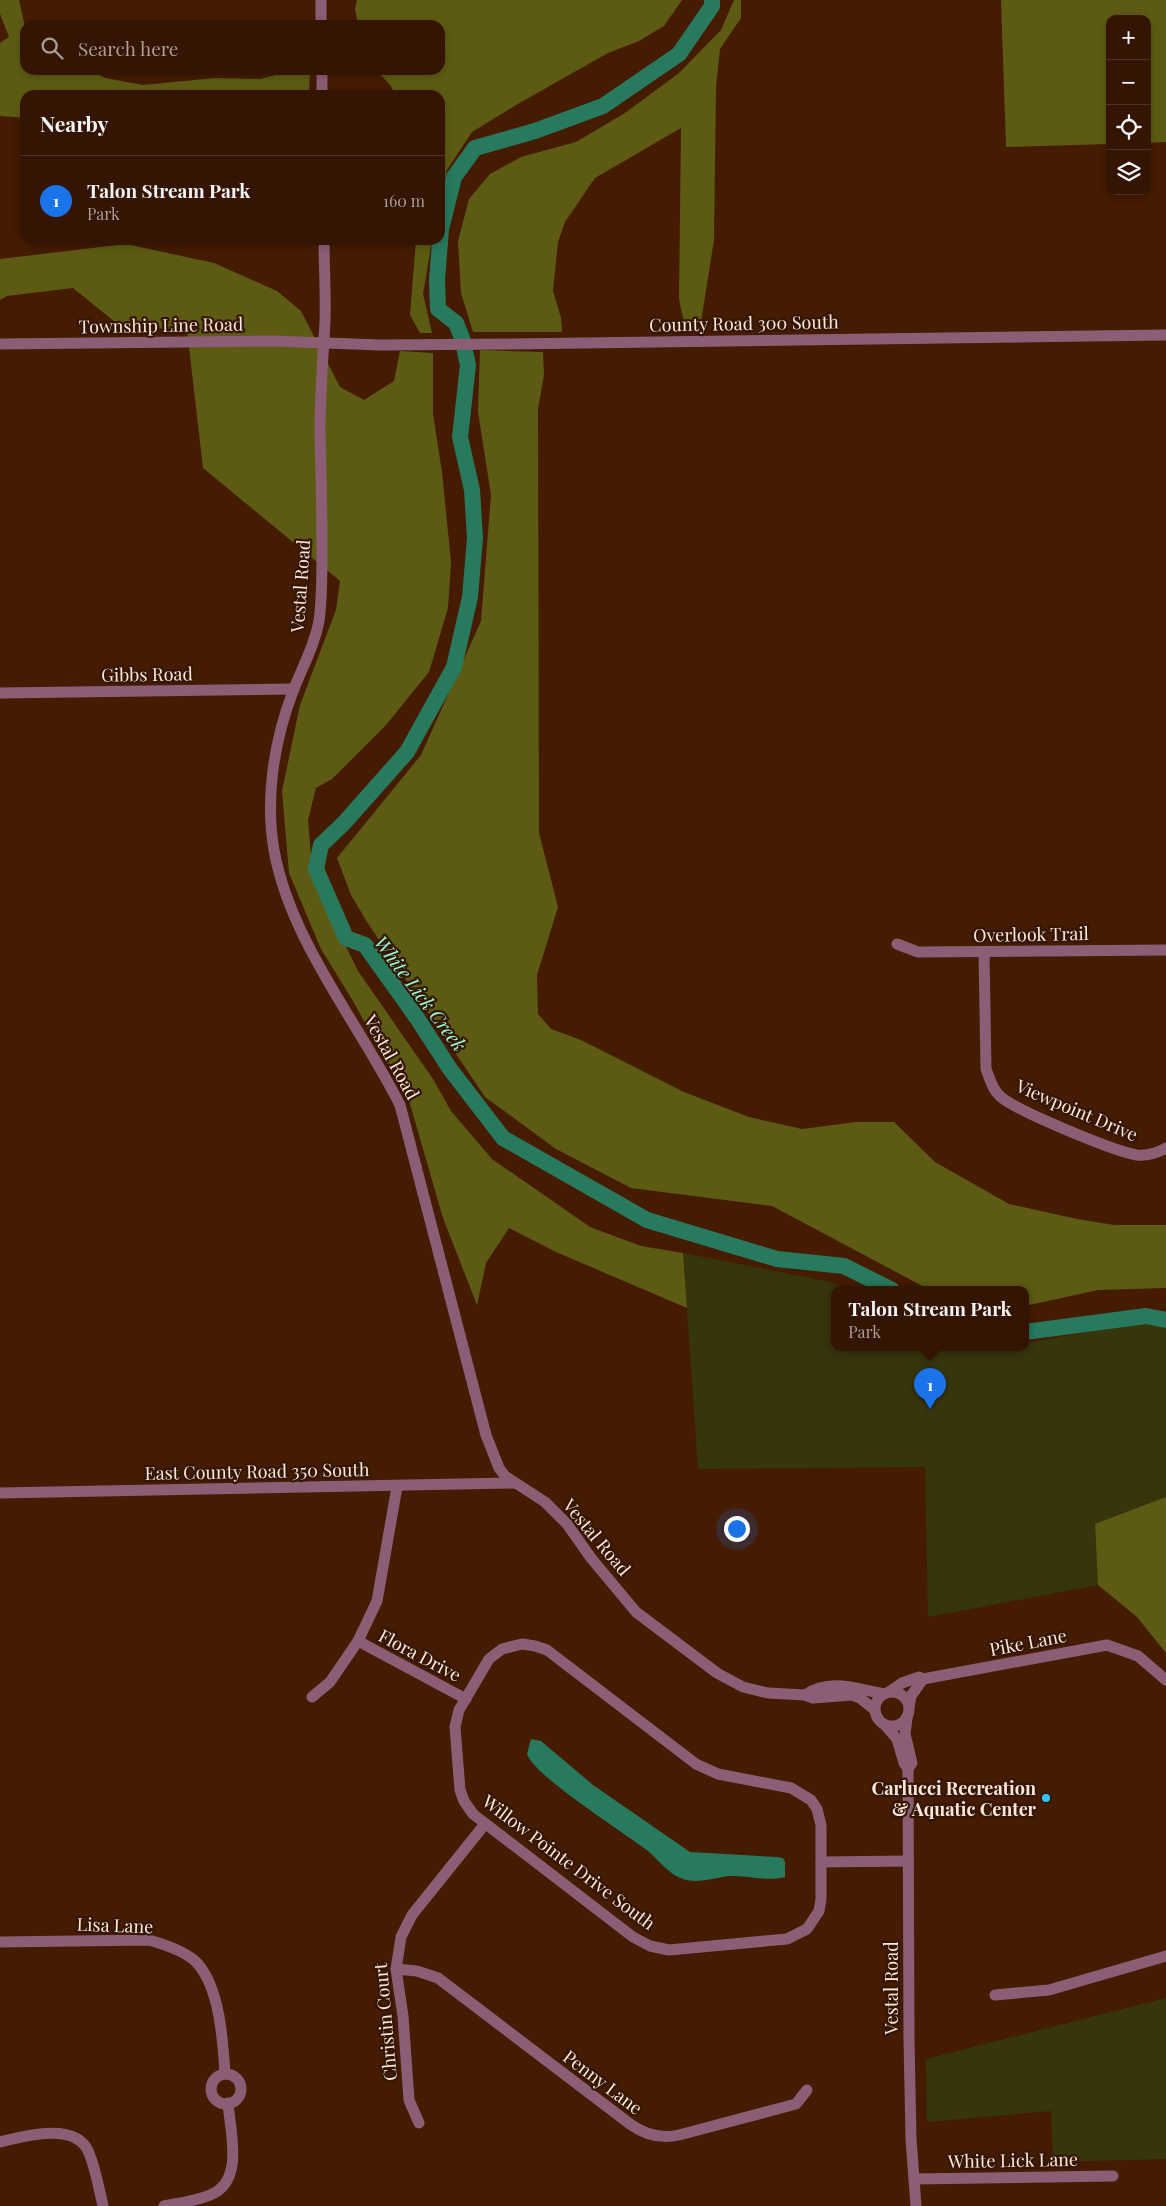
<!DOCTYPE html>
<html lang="en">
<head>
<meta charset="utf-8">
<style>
	:root { --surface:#341402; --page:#3c1d0c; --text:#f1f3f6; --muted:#a99e99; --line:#4e3324; --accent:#1a73e8 }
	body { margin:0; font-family:"Playfair Display",serif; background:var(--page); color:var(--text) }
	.controls { position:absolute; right:15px; top:15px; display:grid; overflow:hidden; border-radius:10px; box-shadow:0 2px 8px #0003 }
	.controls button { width:45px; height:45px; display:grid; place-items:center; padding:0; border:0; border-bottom:1px solid var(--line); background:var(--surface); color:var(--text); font:25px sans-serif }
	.you { position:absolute; left:736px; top:1528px; width:18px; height:18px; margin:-12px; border:4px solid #fff; border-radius:50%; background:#1a73e8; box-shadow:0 0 0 8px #1a73e833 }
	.badge { display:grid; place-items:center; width:32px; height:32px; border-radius:50%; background:var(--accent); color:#fff; font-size:16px; font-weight:700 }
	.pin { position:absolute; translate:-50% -41px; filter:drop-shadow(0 1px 2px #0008) }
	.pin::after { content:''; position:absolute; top:26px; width:18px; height:15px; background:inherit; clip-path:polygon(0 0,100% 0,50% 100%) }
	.popup { position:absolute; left:831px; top:1286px; width:198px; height:65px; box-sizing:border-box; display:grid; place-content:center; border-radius:10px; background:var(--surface); filter:drop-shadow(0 1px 4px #0005); font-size:16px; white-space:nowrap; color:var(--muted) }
	.popup b { font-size:19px; color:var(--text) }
	.popup::after { content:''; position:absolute; left:50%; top:100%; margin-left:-10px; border:10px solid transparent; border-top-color:var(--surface) }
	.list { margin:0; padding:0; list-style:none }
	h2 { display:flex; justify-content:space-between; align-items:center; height:65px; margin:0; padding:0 20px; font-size:21px }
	h2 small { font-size:16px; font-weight:400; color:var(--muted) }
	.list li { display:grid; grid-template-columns:32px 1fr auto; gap:15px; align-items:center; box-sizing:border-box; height:90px; padding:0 20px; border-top:1px solid var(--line) }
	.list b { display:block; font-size:19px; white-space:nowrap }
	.list p { margin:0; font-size:16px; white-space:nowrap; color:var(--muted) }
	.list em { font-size:16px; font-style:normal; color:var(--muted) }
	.icon { flex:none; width:28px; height:28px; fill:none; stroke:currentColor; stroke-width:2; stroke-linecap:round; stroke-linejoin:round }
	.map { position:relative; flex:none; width:1166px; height:2206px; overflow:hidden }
	.search { position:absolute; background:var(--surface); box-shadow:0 2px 8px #0003; left:20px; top:20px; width:425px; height:55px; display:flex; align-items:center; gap:12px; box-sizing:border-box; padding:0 18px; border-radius:15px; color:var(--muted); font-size:19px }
	.panel { position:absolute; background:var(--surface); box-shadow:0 2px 8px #0003; left:20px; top:90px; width:425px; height:155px; border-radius:15px }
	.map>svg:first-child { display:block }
	.green { fill:#37350c }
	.forest { fill:#5d5b13 }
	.water { fill:#287a5f }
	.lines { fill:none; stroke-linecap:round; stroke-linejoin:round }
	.river { stroke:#287a5f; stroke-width:16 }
	.minor { stroke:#8c5e76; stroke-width:11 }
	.poi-dot { fill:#27c8ff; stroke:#341605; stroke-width:2 }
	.labels { text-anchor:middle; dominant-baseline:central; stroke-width:4.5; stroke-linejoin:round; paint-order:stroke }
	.street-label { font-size:18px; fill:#fde7dd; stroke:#341605 }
	.poi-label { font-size:18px; font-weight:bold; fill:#fde7dd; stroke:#341605; text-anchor:end }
	.water-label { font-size:19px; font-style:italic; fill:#97f9d3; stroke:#341605 }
</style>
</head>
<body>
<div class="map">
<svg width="1166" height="2206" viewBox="0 0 1166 2206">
	<rect width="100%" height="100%" fill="#451b02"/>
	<g class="green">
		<path d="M683,1253L831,1282L851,1290H835V1348H969C983,1352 1008,1348 1025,1348V1343L1144,1322L1166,1326V1498L1095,1525L1098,1585L928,1617L925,1467L698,1469Z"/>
		<polygon points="1166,1998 1166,2159 1053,2162 1051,2111 927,2122 926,2059"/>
	</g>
	<g class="forest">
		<polygon points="0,0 19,0 25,27 25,70 90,70 105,78 143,85 215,78 260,79 295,70 310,70 309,95 25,95 25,118 0,116 0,43 9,37 0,14"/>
		<polygon points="357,0 682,0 664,26 639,41 608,53 516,105 472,132 447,170 440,203 440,95 395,95 391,86 376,70 440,70 440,25 358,25 355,9"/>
		<polygon points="734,0 741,0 741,18 720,49 716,87 714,240 701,322 684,322 679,299 681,128 595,178 565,222 558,242 553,291 561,318 562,332 473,332 461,293 458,241 469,199 490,174 521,157 576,142 625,113 679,73 721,30"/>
		<polygon points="1001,0 1166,0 1166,142 1147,143 1147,19 1110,19 1110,144 1006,147"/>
		<polygon points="416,240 432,240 423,294 432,333 420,333 410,315"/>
		<polygon points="126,244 214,263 277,291 301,311 340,387 364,400 394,381 400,351 433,353 433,414 442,472 451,562 448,608 429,672 386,725 332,779 316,788 308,820 313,879 358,971 433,1079 451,1111 492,1159 590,1227 641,1246 683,1253 687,1308 556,1252 509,1228 486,1263 477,1305 443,1218 410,1104 353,1001 321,949 289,873 282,791 300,705 336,610 340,581 203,468 187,330 120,326 73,288 7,296 0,300 0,259"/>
		<polygon points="480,350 543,352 544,375 538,409 539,833 558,907 537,975 538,1014 551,1029 581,1040 684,1092 749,1117 802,1129 856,1122 894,1122 935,1162 1009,1204 1077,1219 1114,1225 1166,1225 1166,1288 1098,1290 1025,1306 1025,1290 930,1290 772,1206 631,1188 556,1149 485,1097 367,922 351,895 337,858 421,755 481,621 491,495 478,412"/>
		<polygon points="1166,1497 1166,1653 1137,1617 1098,1585 1095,1524"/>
	</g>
	<path class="water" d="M531,1739L541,1741L593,1785L690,1852L777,1857L783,1858L785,1862V1877C767,1882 747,1875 728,1876C714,1878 697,1884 683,1879C670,1875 658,1860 648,1851C625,1833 534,1776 527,1754Z"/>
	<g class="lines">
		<g class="river">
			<polyline points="712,0 712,6 679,54 603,106 535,131 475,148 454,177 441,229 437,280 438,309 456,323 462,338 468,365 460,437 472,490 475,538 470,597 454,667 407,752 344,823 321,845 316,869 346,938 365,945 417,1018 450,1069 503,1138 647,1220 777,1259 844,1266 892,1290"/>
			<polyline points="1025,1332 1146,1316 1166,1320"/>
		</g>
		<g class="minor">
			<polyline points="321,0 321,25"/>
			<polyline points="322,70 322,95"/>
			<path d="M324,240C324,267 326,295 325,322C323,358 320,394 320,431C321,472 322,512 322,553C322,576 322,600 319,621C314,648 301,669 292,694C274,742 265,799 274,850C290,941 359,1023 400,1105L486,1435L499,1468L505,1476L545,1502L567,1524L591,1558L636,1612L717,1673L743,1687L768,1693L805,1695L813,1698L852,1695L860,1698L875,1710"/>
			<polyline points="0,344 272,341 381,345 511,344 1166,335"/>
			<polyline points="0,693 294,689"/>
			<polyline points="897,944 918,952 1166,950"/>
			<path d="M984,952L986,1069C990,1079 992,1089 1000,1096C1014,1110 1116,1152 1137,1155C1147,1156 1157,1153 1166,1148"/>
			<polyline points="0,1493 515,1483"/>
			<polyline points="358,1641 466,1699"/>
			<polygon points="522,1644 535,1646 547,1650 696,1764 718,1774 791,1788 811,1800 817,1809 821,1825 821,1899 819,1911 807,1929 787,1939 669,1950 650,1946 633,1937 473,1814 464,1801 460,1790 455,1727 459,1710 489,1659 502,1649"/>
			<circle cx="892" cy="1709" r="17"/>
			<polyline points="889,1692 902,1683 919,1677 923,1679 1107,1645 1138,1656 1166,1680"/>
			<path d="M805,1695C830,1678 857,1689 884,1694"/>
			<polyline points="312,1697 330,1682 358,1641 377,1601 397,1487"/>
			<polyline points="909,1707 911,1696 923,1679"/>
			<polyline points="907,1718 905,1734 912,1763 908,1769 909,2038 911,2139 916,2206"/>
			<polyline points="885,1725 897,1739 904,1763 908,1769"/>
			<polyline points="821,1862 908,1861"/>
			<path d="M0,1942L149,1940C163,1944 187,1952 197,1963C220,1988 223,2042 225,2074"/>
			<path d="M396,1969L417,1971L438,1978L630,2124C645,2135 661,2139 679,2135L796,2104L807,2090"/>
			<polyline points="995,1995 1049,1990 1166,1956"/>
			<circle cx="226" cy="2089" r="15"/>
			<polyline points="419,2123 409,2100 403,2016 396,1969 401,1937 412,1915 485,1824"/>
			<path d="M0,2142C24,2136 77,2121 89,2153C96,2170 99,2189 103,2206"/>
			<polyline points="914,2179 1113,2176"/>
			<path d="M164,2206C179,2203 196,2201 210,2195C245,2182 230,2131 228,2103"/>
		</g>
	</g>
	<circle class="poi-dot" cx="1046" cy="1798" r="5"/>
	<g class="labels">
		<g class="street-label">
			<text transform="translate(744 323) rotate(-1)">County Road 300 South</text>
			<text transform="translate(161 325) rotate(-1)">Township Line Road</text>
			<text transform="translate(300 586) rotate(-86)">Vestal Road</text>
			<text transform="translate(147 674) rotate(-1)">Gibbs Road</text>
			<text transform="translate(1031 934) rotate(-1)">Overlook Trail</text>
			<text transform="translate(392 1057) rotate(61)">Vestal Road</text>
			<text transform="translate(1077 1110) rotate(23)">Viewpoint Drive</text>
			<text transform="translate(257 1471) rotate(-1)">East County Road 350 South</text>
			<text transform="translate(597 1537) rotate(50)">Vestal Road</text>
			<text transform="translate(1028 1642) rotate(-11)">Pike Lane</text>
			<text transform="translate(420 1655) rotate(28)">Flora Drive</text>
			<text transform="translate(569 1862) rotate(37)">Willow Pointe Drive South</text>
			<text transform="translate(115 1925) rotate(2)">Lisa Lane</text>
			<text transform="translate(891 1988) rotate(-90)">Vestal Road</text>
			<text transform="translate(385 2022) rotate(-95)">Christin Court</text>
			<text transform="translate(603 2082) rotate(37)">Penny Lane</text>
			<text transform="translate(1013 2160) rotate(-1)">White Lick Lane</text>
		</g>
		<g class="poi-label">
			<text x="1036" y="1788">Carlucci Recreation<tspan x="1036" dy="21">&amp; Aquatic Center</tspan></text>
		</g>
		<g class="water-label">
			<text transform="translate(421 993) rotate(53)">White Lick Creek</text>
		</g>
	</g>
</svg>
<div class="controls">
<button>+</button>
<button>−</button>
<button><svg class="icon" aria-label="locate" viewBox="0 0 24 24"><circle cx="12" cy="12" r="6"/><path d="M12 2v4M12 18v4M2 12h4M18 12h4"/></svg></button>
<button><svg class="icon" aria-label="layers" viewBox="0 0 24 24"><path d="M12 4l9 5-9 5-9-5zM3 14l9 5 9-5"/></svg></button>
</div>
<div class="you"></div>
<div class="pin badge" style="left:930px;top:1409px">1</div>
<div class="popup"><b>Talon Stream Park</b>Park</div>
<div class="search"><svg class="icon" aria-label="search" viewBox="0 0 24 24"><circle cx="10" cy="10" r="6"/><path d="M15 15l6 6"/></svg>Search here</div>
<section class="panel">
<h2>Nearby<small></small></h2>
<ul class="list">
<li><span class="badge">1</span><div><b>Talon Stream Park</b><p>Park</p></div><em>160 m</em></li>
</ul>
</section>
</div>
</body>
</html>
